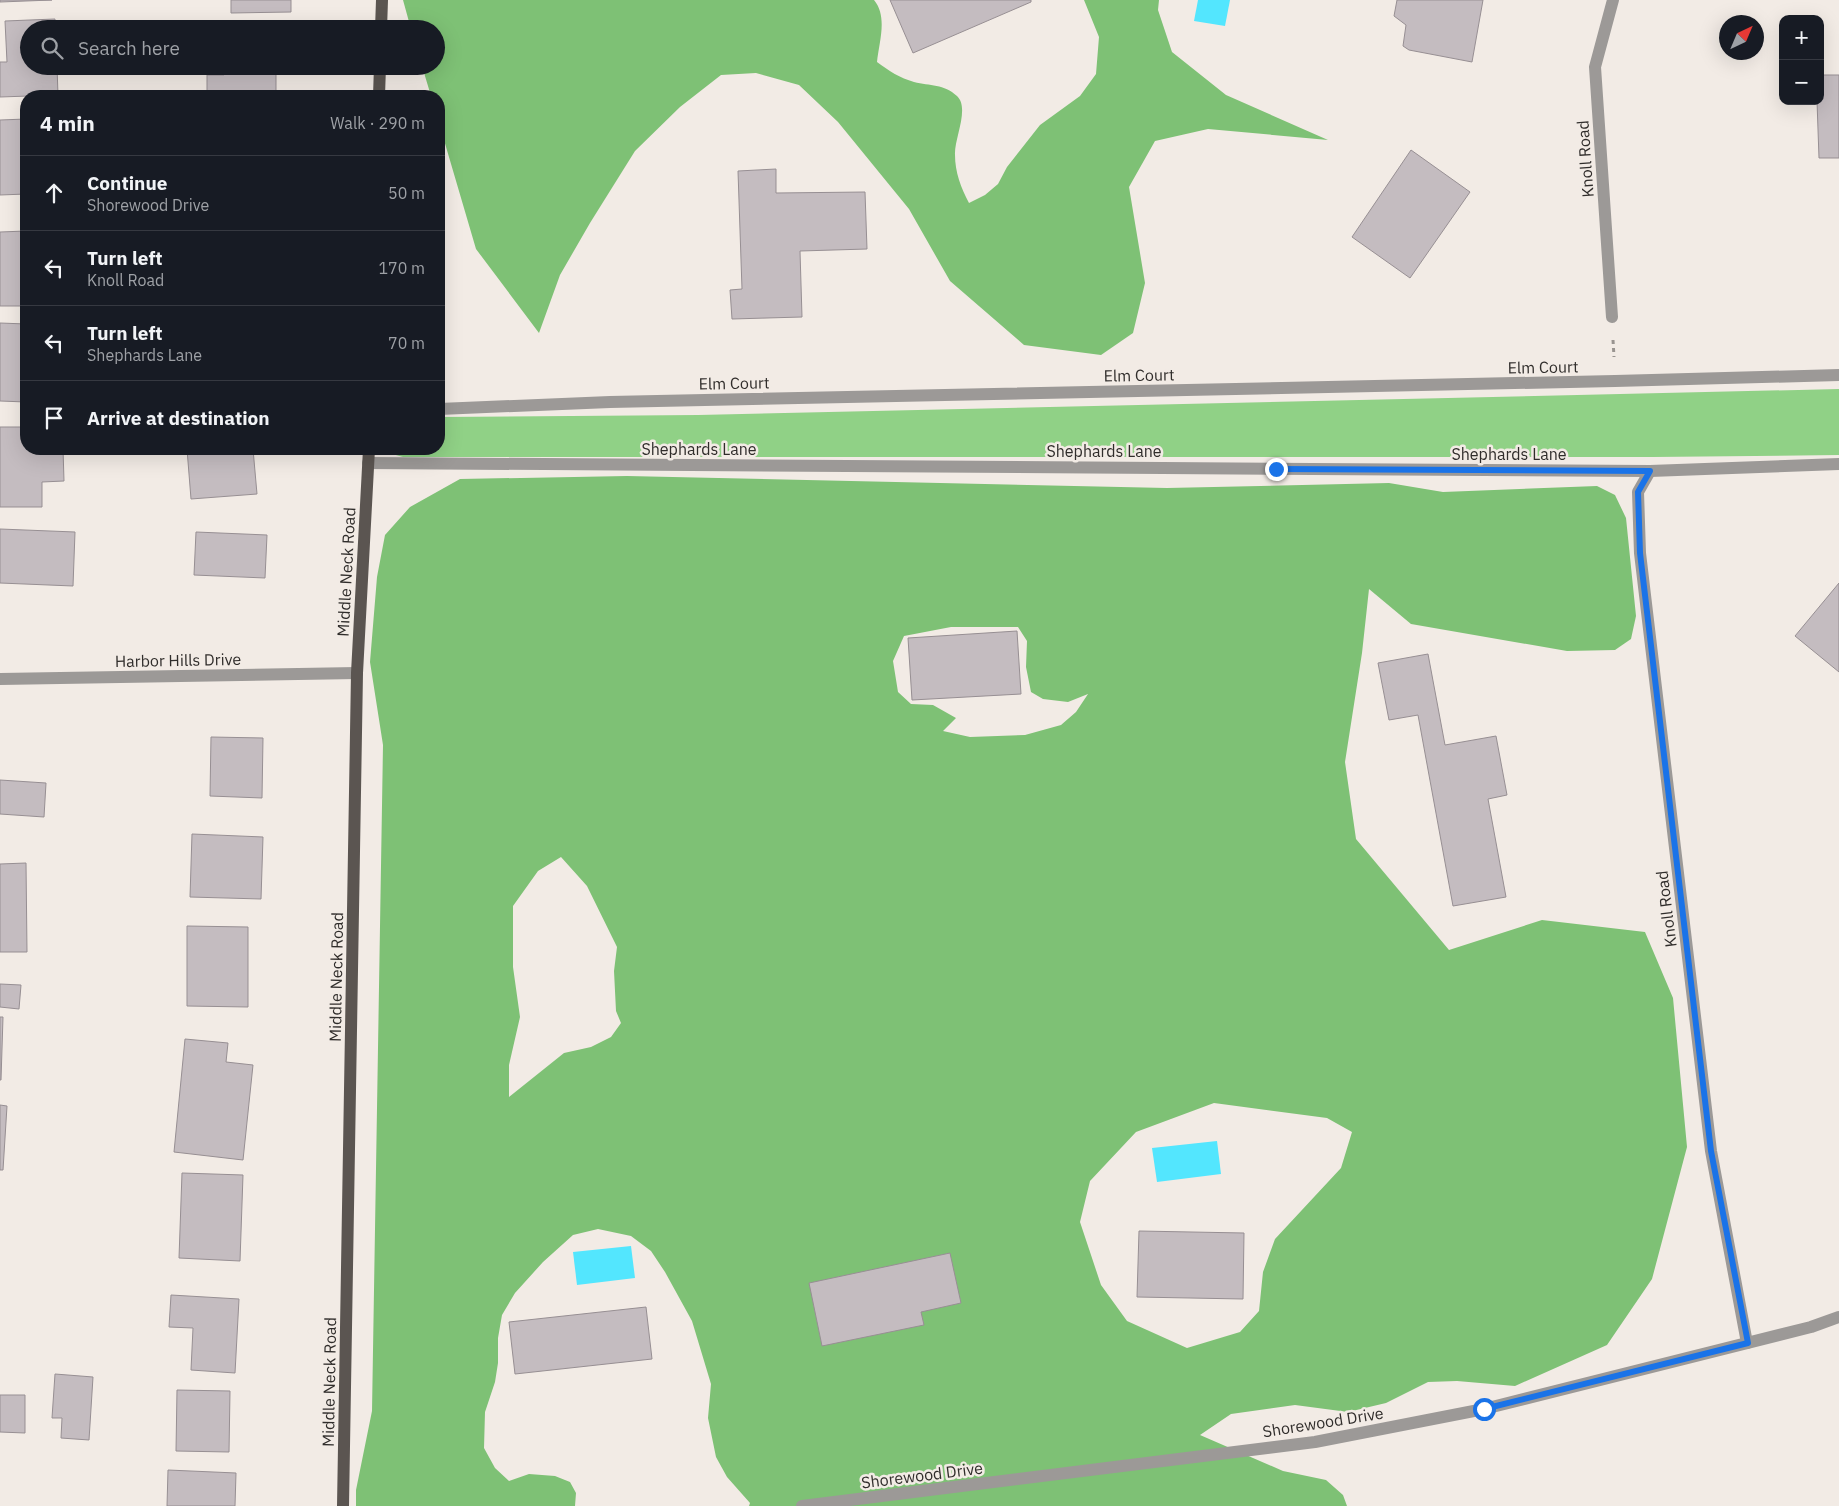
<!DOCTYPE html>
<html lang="en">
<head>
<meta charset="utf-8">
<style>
	:root { --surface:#171b24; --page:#20242c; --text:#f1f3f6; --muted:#9ea1a6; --line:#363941 }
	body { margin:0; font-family:"IBM Plex Sans",sans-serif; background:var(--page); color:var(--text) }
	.controls { position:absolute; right:15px; top:15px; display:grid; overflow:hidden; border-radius:10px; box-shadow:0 5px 20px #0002 }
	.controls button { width:45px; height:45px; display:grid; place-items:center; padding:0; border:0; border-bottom:1px solid var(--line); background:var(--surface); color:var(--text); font:25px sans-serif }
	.compass { position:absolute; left:1719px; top:15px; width:45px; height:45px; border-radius:50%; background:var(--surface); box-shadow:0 5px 20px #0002; rotate:44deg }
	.stop { position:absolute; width:15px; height:15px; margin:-11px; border:4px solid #1a73e8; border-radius:50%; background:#fff }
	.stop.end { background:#1a73e8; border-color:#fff; box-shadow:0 1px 5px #0008 }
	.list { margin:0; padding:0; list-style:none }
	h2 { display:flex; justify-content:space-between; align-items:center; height:65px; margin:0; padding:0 20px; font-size:21px }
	h2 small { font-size:16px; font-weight:400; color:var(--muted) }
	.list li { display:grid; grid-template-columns:32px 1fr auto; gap:15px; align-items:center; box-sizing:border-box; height:75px; padding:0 20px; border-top:1px solid var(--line) }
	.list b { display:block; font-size:19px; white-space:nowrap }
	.list p { margin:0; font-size:16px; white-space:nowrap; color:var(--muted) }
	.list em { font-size:16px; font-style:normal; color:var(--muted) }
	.icon { flex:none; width:28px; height:28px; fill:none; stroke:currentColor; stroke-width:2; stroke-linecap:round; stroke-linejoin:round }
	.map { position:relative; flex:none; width:1839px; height:1506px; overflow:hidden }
	.search { position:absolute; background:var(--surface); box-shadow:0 5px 20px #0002; left:20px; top:20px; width:425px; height:55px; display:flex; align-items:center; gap:12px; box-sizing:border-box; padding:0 18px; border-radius:28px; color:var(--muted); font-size:19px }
	.panel { position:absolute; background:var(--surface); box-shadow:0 5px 20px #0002; left:20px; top:90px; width:425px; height:365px; border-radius:20px }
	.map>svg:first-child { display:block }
	.green { fill:#90d186 }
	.forest { fill:#7ec175; fill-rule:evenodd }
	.water { fill:#53e6fe }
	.building { fill:#c4bcc0; stroke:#978f93 }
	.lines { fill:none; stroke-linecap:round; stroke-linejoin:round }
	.path { stroke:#999490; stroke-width:3; stroke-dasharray:4 4; stroke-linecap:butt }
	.minor { stroke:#9c9997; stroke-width:12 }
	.major { stroke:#5b5551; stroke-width:12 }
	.route { stroke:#1a73e8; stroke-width:6 }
	.labels { text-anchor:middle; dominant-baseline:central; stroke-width:5; stroke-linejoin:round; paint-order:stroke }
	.street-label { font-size:16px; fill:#302d2b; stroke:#f2ebe5 }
</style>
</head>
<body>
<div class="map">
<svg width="1839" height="1506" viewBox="0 0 1839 1506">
	<rect width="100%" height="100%" fill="#f2ebe5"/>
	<polygon class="green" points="1839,389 1839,455 1653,457 403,457 385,452 383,449 439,449 439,417 698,415"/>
	<g class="forest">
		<path d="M403,0H874C888,17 879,42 877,62C889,71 900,78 914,82C930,86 944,84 957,96C970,108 954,139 955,155C955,172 961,188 969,203L985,195L998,184L1007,167L1040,125L1080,96L1096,74L1099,37L1084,0H1159L1158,10L1172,52L1226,95L1328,140L1208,129L1155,141L1129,187L1145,283L1133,333L1101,355L1024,345L950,281L909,209L838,122L799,85L756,73L721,75L680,107L635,151L590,223L560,275L539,333L476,249L439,123V96H431L422,66H436V29H411Z"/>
		<path d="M627,476L1167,488L1389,483L1443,492L1597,486L1615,495L1626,518L1636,616L1631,639L1615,650L1567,651L1411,624L1369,589L1362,653L1345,762L1356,839L1449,950L1542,920L1645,932L1673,998L1687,1147L1652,1279L1607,1345L1515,1386L1457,1381L1428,1382L1386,1403L1348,1412L1295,1405L1231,1414L1200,1435L1283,1471L1326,1480L1343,1495L1347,1506H749L750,1503L727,1477L716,1457L708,1418L711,1384L692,1321L665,1272L651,1251L631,1236L598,1229L573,1235L543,1262L515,1293L502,1315L498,1338V1363L495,1382L485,1412L484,1448L495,1468L509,1481L529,1474L555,1476L570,1482L576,1493L575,1506H356V1490L372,1411L383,745L370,662L377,577L385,535L410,507L460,479ZM951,627H1018L1027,641L1026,667L1031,692L1043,699L1068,702L1088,694L1076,712L1061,725L1025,735L970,737L943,731L956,718L933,705L911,704L898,692L893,661L904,636ZM561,857L587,886L617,947L614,971L616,1011L621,1023L611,1037L591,1047L564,1053L509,1097V1065L520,1017L513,967V906L538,871ZM1214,1103L1327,1118L1352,1132L1341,1168L1275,1239L1263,1272L1259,1311L1240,1332L1187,1348L1127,1321L1101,1285L1080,1222L1090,1181L1136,1132Z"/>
	</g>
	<g class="water">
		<polygon points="1198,0 1230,0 1225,26 1194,21"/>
		<polygon points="1217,1141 1221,1174 1157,1182 1152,1148"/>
		<polygon points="631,1246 635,1278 577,1285 573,1252"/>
	</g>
	<g class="building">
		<polygon points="0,0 52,0 0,2"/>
		<polygon points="231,0 291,0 291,12 231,13"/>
		<polygon points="890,0 1031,0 1031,2 913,53"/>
		<polygon points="1397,0 1483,0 1472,62 1409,50 1403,46 1406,25 1394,16"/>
		<polygon points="55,19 55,29 29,29 29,66 57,66 58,95 0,97 0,62 7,62 5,21"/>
		<polygon points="224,66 276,66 276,96 207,96 207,75 224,75"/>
		<polygon points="1820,75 1839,75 1839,158 1819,158 1817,101 1820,101"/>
		<polygon points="26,119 26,194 0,195 0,120"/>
		<polygon points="1411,150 1470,192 1410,278 1352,237"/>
		<polygon points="776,169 776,193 865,192 867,249 800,251 802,317 732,319 730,290 742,289 738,171"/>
		<polygon points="26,231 26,306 0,306 0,232"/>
		<polygon points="0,323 26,324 26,402 0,401"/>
		<polygon points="0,427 26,427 26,449 63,449 64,481 42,482 42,507 0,507"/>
		<polygon points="187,449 253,449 257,494 191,499"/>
		<polygon points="0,529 75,532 73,586 0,583"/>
		<polygon points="196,532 267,535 265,578 194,575"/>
		<polygon points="1839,583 1839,672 1795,636"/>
		<polygon points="1017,631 1021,694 912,700 908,638"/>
		<polygon points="1428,654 1445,745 1496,736 1507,795 1488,799 1506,897 1453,906 1418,715 1389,720 1378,663"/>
		<polygon points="211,737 263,738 262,798 210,796"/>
		<polygon points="0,780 46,783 44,817 0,814"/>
		<polygon points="192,834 263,837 261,899 190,897"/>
		<polygon points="26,863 27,952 0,952 0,864"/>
		<polygon points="187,926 248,927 248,1007 187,1006"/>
		<polygon points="0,984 21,985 19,1009 0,1007"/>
		<polygon points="0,1017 3,1017 1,1080 0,1080"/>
		<polygon points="185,1039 228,1043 226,1062 253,1065 243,1160 174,1152"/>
		<polygon points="0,1105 7,1106 3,1170 0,1170"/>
		<polygon points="182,1173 243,1175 240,1261 179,1258"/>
		<polygon points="1139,1231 1244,1233 1243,1299 1137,1297"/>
		<polygon points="950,1253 961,1303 921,1312 924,1325 822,1346 809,1283"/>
		<polygon points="171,1295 239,1299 235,1373 191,1370 193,1328 169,1327"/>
		<polygon points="646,1307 652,1359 515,1374 509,1322"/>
		<polygon points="55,1374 93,1377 89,1440 61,1438 62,1418 52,1418"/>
		<polygon points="177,1390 230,1391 229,1452 176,1451"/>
		<polygon points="0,1395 25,1395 25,1433 0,1432"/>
		<polygon points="168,1470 236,1473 235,1506 167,1506"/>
	</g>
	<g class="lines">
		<polyline class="path" points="1613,340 1614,357"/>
		<g class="minor">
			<polyline points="1612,317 1595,67 1613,0"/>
			<polyline points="439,409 610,402 1615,381 1839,375"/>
			<polyline points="368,463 1650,471 1839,464"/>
			<polyline points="1650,471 1638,492 1640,553 1711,1151 1747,1343"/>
			<polyline points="0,679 357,673"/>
			<polyline points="802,1506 1315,1442 1484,1409 1811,1327 1839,1317"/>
		</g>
		<g class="major">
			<polyline points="381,29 382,0"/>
			<polyline points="379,96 380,66"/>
			<polyline points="343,1506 357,673 369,449"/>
		</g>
	</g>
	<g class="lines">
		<polyline class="route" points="1276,469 1650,471 1638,492 1640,553 1711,1151 1748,1343 1484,1409"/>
	</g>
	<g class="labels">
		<g class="street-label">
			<text transform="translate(1585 159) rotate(-94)">Knoll Road</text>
			<text transform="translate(1543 367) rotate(-1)">Elm Court</text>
			<text transform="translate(1139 375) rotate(-1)">Elm Court</text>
			<text transform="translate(734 383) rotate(-1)">Elm Court</text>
			<text x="699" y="449">Shephards Lane</text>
			<text x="1104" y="451">Shephards Lane</text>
			<text x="1509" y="454">Shephards Lane</text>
			<text transform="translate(346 572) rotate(-87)">Middle Neck Road</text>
			<text transform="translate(178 660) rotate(-1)">Harbor Hills Drive</text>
			<text transform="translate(1666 909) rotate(-97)">Knoll Road</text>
			<text transform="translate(336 977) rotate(-89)">Middle Neck Road</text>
			<text transform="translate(329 1382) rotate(-89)">Middle Neck Road</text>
			<text transform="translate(1323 1422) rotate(-9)">Shorewood Drive</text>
			<text transform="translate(922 1475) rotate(-7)">Shorewood Drive</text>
		</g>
	</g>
</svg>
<div class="controls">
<button>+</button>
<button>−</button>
</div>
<svg class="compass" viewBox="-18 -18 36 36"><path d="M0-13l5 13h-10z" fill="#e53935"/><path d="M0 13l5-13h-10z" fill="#9ea1a6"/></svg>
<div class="stop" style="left:1484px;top:1409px"></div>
<div class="stop end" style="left:1276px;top:469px"></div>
<div class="search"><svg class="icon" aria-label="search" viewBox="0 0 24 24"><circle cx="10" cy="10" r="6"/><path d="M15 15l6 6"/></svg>Search here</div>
<section class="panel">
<h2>4 min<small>Walk · 290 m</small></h2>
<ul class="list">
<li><svg class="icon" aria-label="ahead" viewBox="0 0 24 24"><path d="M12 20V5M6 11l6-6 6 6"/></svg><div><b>Continue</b><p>Shorewood Drive</p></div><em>50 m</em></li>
<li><svg class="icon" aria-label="left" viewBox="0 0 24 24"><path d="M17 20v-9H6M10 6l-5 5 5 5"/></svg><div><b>Turn left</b><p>Knoll Road</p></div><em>170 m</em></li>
<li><svg class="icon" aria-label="left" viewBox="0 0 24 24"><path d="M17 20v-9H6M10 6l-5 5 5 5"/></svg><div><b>Turn left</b><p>Shephards Lane</p></div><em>70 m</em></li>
<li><svg class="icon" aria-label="arrive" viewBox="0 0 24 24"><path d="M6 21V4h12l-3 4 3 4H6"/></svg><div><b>Arrive at destination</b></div></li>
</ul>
</section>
</div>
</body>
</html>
